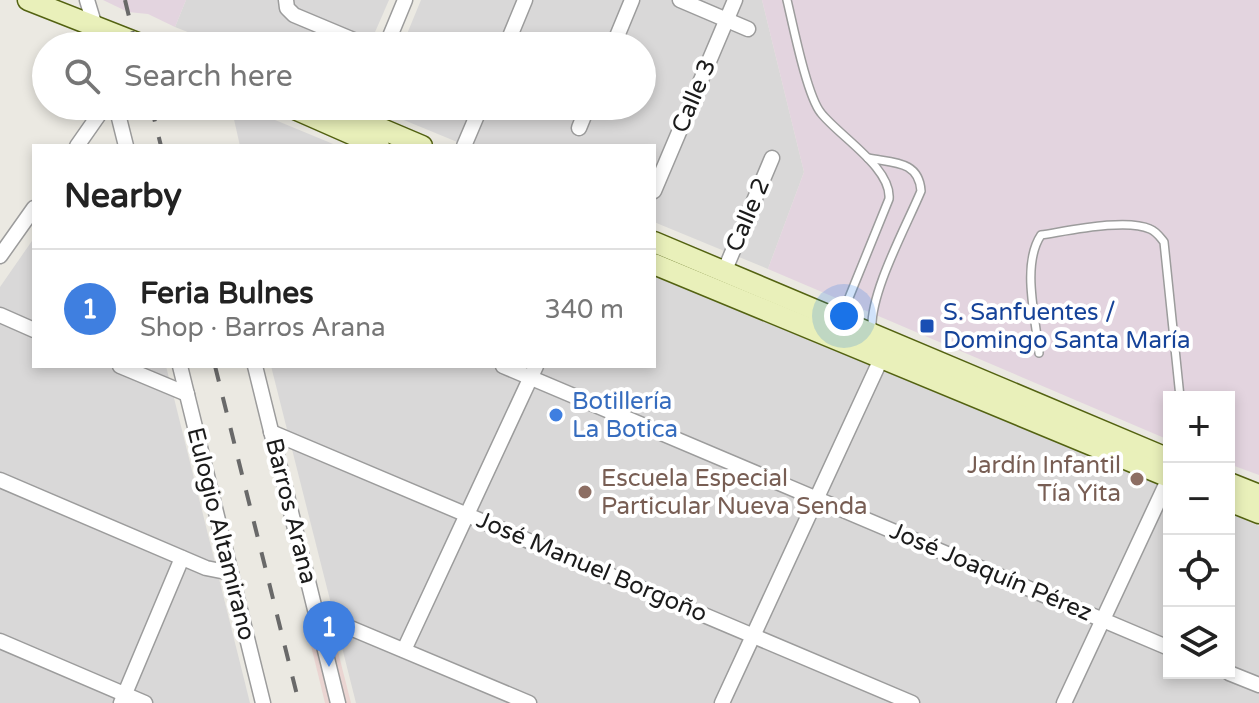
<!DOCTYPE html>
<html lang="en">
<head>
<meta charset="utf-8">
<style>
	:root { --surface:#fff; --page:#f2f2f2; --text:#222; --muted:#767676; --line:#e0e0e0; --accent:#ae2418 }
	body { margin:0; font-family:"Varela Round",sans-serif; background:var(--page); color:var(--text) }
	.controls { position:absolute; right:24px; bottom:24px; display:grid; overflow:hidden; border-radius:0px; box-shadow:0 4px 12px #0003 }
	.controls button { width:72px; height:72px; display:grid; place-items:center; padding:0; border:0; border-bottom:2px solid var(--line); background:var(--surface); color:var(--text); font:40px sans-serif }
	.you { position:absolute; left:844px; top:316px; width:28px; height:28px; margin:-20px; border:6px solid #fff; border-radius:50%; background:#1a73e8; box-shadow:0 0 0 12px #1a73e833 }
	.badge { display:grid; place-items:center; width:52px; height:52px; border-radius:50%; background:var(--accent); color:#fff; font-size:26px; font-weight:700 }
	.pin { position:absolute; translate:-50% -66px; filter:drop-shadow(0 2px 4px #0008) }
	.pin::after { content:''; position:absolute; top:42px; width:28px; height:24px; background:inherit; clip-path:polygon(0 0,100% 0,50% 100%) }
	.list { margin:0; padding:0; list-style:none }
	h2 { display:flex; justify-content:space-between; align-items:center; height:104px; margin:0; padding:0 32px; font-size:34px }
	h2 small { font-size:26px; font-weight:400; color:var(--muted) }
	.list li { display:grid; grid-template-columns:52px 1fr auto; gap:24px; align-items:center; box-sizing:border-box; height:120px; padding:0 32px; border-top:2px solid var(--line) }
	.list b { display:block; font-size:30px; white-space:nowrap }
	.list p { margin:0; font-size:26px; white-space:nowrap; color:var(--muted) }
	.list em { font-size:26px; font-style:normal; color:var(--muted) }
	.icon { flex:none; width:44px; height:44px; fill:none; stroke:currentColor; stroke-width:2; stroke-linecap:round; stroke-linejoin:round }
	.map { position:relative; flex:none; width:1259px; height:703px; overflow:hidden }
	.search { position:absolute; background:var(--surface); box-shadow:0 4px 12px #0003; left:32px; top:32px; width:624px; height:88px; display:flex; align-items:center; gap:20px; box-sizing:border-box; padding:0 28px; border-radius:44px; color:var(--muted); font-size:30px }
	.panel { position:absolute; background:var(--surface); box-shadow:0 4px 12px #0003; left:32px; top:144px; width:624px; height:224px; border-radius:0px }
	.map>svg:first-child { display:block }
	.residential { fill:#d9d8d8 }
	.commercial { fill:#ebd5d2 }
	.industrial { fill:#e3d4df }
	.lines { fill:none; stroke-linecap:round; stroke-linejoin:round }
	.lane-casing { stroke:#9c9c9c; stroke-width:10 }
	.street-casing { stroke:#9c9c9c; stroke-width:17 }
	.secondary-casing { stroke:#536211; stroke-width:23 }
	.lane { stroke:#fff; stroke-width:7 }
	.street { stroke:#fff; stroke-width:14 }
	.secondary { stroke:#e9f0ba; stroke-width:20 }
	.rail { stroke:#696969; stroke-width:4; stroke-dasharray:16 16; stroke-linecap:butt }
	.transit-dot { fill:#1a4fb4; stroke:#fff; stroke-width:3 }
	.shop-dot { fill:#3f7fe0; stroke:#fff; stroke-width:3 }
	.education-dot { fill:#8d6e63; stroke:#fff; stroke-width:3 }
	.labels { text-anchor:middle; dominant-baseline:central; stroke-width:8; stroke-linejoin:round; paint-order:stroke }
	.street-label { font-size:24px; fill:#1b1b1b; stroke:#fff }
	.transit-label { font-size:24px; fill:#164399; stroke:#fff; text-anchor:start }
	.shop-label { font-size:24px; fill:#366cbe; stroke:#fff; text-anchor:start }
	.education-label { font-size:24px; fill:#785e54; stroke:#fff; text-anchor:end }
</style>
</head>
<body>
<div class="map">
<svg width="1259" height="703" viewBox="0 0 1259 703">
	<rect width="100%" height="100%" fill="#ebe9e2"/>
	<g class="residential">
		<polygon points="186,0 389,0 369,46 223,46 175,27"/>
		<polygon points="421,0 762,0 804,172 768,269 654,222 654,146 467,146 377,109 378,106 642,106 642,46 402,46"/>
		<polygon points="231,106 241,106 338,146 240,146"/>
		<polygon points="34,238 34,366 166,366 250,703 0,703 0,287"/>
		<polygon points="654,276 1169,489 1169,673 1229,673 1229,513 1259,526 1259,703 356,703 271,366 654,366"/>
	</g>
	<polygon class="commercial" points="306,625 324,625 333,632 351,703 325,703"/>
	<g class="industrial">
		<polygon points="103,0 186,0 175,27 148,14 128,12"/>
		<polygon points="762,0 1259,0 1259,475 1229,464 1229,397 1169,397 1169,440 768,269 804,172"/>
	</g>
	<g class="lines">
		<g class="lane-casing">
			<g id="lane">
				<path d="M787,0C793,25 807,96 821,113C839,136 892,168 889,199L846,305L845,321"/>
				<path d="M868,158C892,163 919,160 921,191C906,227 869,294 872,331"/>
				<path d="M1039,353C1036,318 1021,265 1041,235C1068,231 1126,218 1150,229C1157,232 1159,236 1164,242L1180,397"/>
			</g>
		</g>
		<g class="street-casing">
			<g id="street">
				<polyline points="87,0 101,46"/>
				<polyline points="286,0 287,8 294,15 368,46"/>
				<polyline points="680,0 748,29"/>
				<polyline points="386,46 405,0"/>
				<polyline points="506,46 525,0"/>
				<polyline points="613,46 632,0"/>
				<polyline points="116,106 126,146"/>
				<polyline points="579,128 588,106"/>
				<polyline points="77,146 105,106"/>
				<polyline points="464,146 481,106"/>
				<polyline points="654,191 735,0"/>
				<polyline points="0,256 34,208"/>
				<polyline points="724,272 772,158"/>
				<polyline points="0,315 34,330"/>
				<polyline points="120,366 187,394"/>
				<polyline points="180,366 263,703"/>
				<polyline points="255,366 338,703"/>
				<polyline points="503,366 1169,648"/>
				<polyline points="271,432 912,703"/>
				<polyline points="0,480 206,568 231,573"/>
				<polyline points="317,614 529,703"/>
				<polyline points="0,641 145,703"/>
				<polyline points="404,650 536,366"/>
				<polyline points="1229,673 1259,685"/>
				<polyline points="121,703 182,558"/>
				<polyline points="722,703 881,359 879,351"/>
				<polyline points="1064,703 1169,478"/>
			</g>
		</g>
		<g class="secondary-casing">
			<g id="secondary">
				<polyline points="28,0 145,46"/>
				<polyline points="288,106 379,146"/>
				<polyline points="314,106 356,118 422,146"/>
				<polyline points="654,242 1169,459"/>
				<polyline points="654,264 1169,477"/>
				<polyline points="1229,483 1259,495"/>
				<polyline points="1229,501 1259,513"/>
			</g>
		</g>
		<use href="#lane" class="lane"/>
		<use href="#street" class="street"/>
		<use href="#secondary" class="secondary"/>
		<g class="rail">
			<polyline points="125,0 136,46"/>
			<polyline points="151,106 161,146"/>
			<polyline points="215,366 299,703"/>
		</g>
	</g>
	<rect class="transit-dot" x="919" y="318" width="16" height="16" rx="4"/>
	<circle class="shop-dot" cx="556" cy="415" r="8"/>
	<g class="education-dot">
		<circle cx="1137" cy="479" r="8"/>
		<circle cx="585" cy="492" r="8"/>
	</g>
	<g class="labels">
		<g class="street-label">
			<text transform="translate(694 96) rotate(-67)">Calle 3</text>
			<text transform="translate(748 215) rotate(-67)">Calle 2</text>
			<text transform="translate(291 511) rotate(76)">Barros Arana</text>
			<text transform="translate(221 534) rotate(76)">Eulogio Altamirano</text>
			<text transform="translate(592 567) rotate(23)">José Manuel Borgoño</text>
			<text transform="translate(991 572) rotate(23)">José Joaquín Pérez</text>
		</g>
		<g class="transit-label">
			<text x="943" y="312">S. Sanfuentes /<tspan x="943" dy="28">Domingo Santa María</tspan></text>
		</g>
		<g class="shop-label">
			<text x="572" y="401">Botillería<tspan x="572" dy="28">La Botica</tspan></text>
		</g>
		<g class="education-label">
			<text x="1121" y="465">Jardín Infantil<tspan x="1121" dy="28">Tía Yita</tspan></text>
			<text x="601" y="478" text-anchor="start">Escuela Especial<tspan x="601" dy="28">Particular Nueva Senda</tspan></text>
		</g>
	</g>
</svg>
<div class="controls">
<button>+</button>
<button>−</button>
<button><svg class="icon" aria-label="locate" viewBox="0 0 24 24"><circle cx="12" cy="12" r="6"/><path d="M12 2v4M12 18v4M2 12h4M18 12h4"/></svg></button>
<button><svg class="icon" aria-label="layers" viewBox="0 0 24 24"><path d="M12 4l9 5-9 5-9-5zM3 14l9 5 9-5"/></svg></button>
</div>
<div class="you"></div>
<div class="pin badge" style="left:329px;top:667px;background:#3f7fe0">1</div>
<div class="search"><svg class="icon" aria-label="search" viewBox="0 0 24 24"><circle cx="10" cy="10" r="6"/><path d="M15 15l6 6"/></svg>Search here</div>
<section class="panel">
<h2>Nearby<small></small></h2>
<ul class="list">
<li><span class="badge" style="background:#3f7fe0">1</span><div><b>Feria Bulnes</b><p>Shop · Barros Arana</p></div><em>340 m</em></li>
</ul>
</section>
</div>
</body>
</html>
